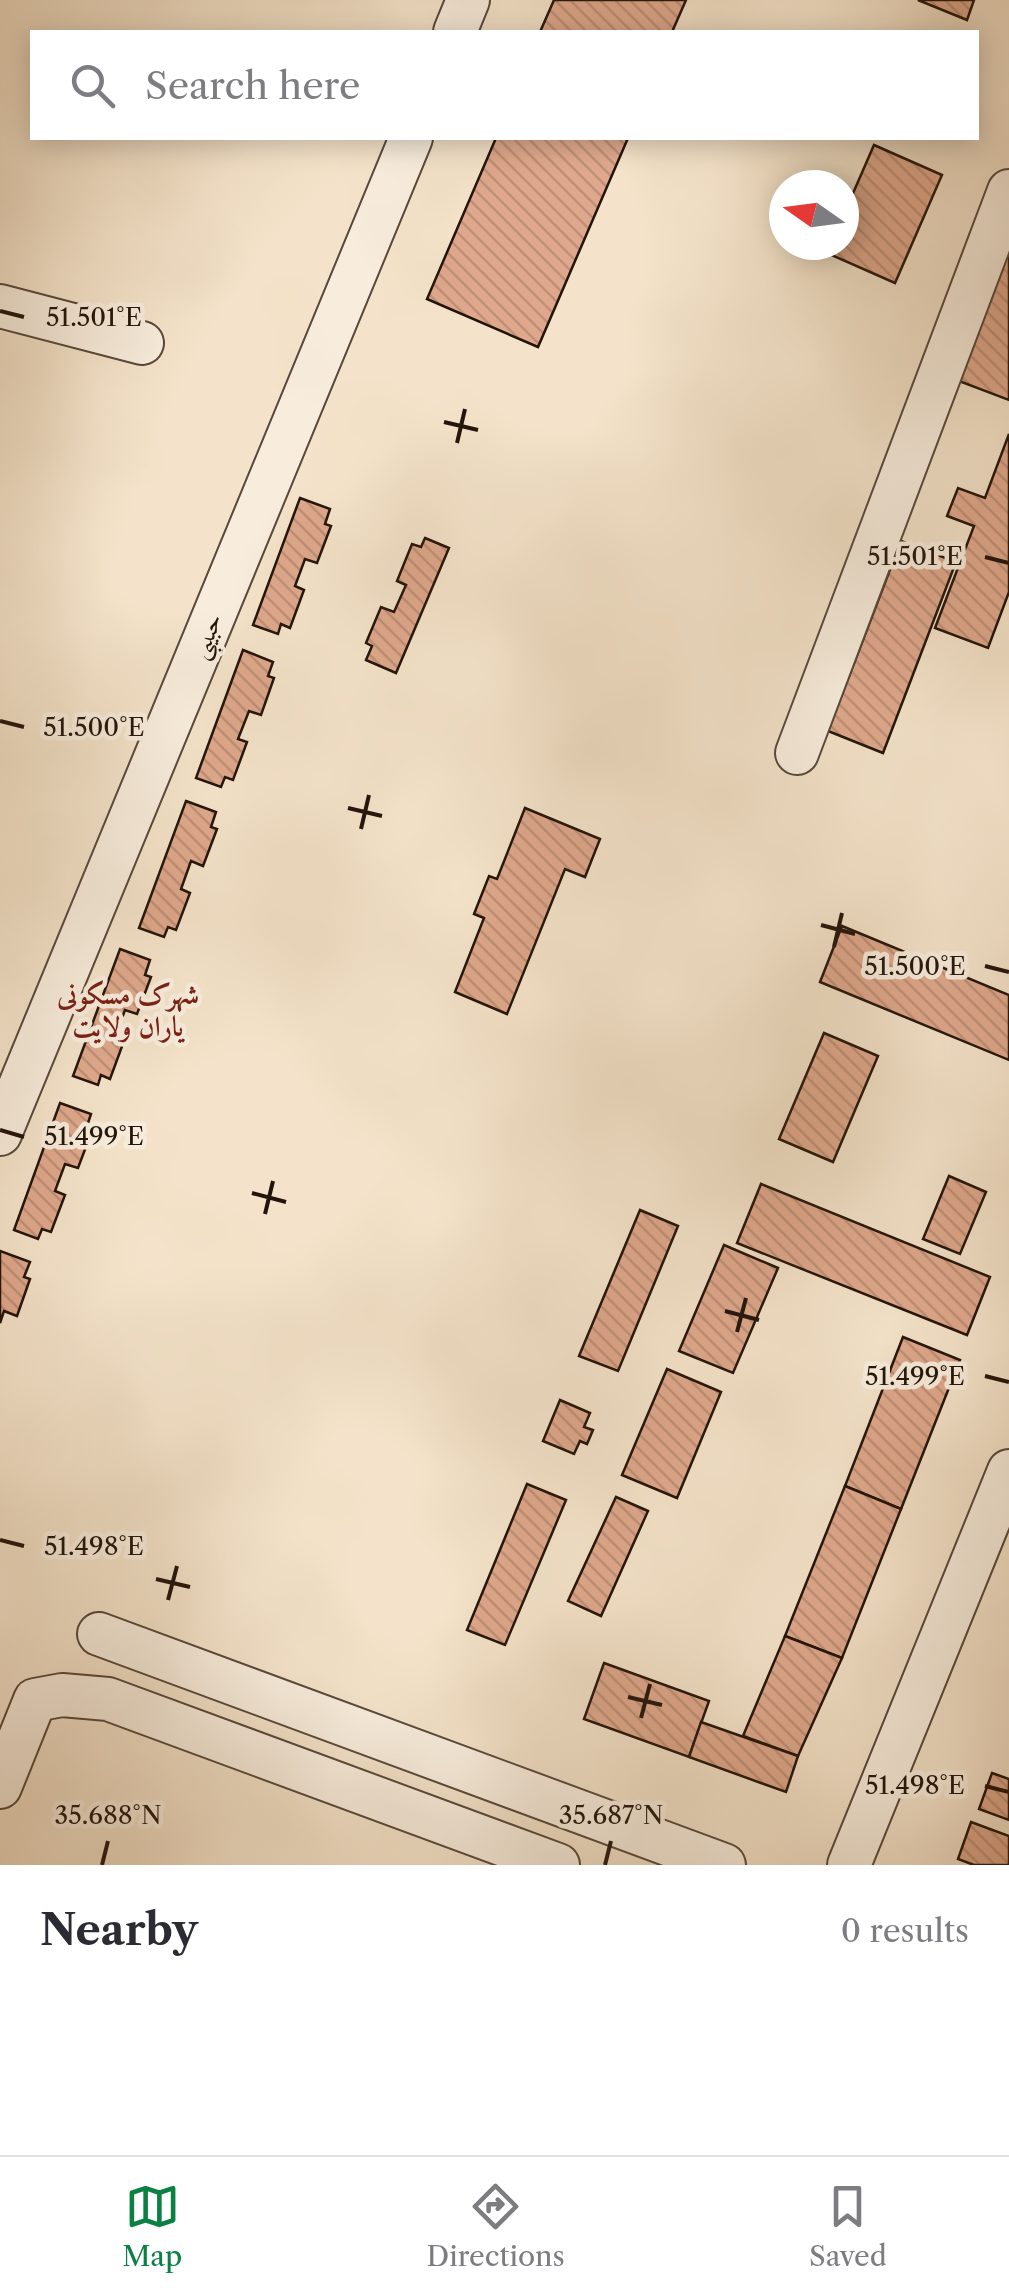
<!DOCTYPE html>
<html lang="en">
<head>
<meta charset="utf-8">
<style>
	:root { --surface:#fff; --page:#f2f2f3; --text:#2b2b33; --muted:#7c7c81; --line:#e1e1e2; --accent:#0b8043 }
	body { margin:0; font-family:"Libre Caslon Text",Amiri,serif; background:var(--page); color:var(--text) }
	.compass { position:absolute; left:769px; top:170px; width:90px; height:90px; border-radius:50%; background:var(--surface); box-shadow:0 5px 25px #0003; rotate:284deg }
	.list { margin:0; padding:0; list-style:none }
	h2 { display:flex; justify-content:space-between; align-items:center; height:130px; margin:0; padding:0 40px; font-size:42px }
	h2 small { font-size:32px; font-weight:400; color:var(--muted) }
	.icon { flex:none; width:55px; height:55px; fill:none; stroke:currentColor; stroke-width:2; stroke-linecap:round; stroke-linejoin:round }
	.map { position:relative; flex:none; width:1009px; height:1865px; overflow:hidden }
	.search { position:absolute; background:var(--surface); box-shadow:0 5px 25px #0003; left:30px; right:30px; top:30px; height:110px; display:flex; align-items:center; gap:25px; box-sizing:border-box; padding:0 35px; border-radius:0px; color:var(--muted); font-size:38px }
	.sheet { height:290px; background:var(--surface) }
	nav { display:flex; justify-content:space-around; align-items:center; box-sizing:border-box; height:140px; border-top:2px solid var(--line); background:var(--surface); font-size:28px; color:var(--muted) }
	nav a { display:grid; justify-items:center; gap:5px }
	nav .on { color:var(--accent) }
	.map>svg:first-child { display:block }
	.building { fill:url(#building-back-hatch); stroke:#23140b; stroke-width:2.5 }
	.lines { fill:none; stroke-linecap:round; stroke-linejoin:round }
	.minor-casing { stroke:#57483b; stroke-width:46 }
	.minor { stroke:#f8eddd; stroke-width:42 }
	.ticks { fill:none; stroke:#23140b; stroke-width:4 }
	.labels { text-anchor:middle; dominant-baseline:central; stroke-width:9; stroke-linejoin:round; paint-order:stroke }
	.street-label { font-size:25px; fill:#23140b; stroke:#f8eddd }
	.neighbourhood-label { font-size:28px; font-weight:bold; fill:#7a1f14; stroke:#f8eddd }
	.ticks-label { font-size:25px; text-anchor:middle; fill:#23140b; stroke:#f8eddd; stroke-width:9; stroke-linejoin:round; paint-order:stroke }
</style>
</head>
<body>
<div class="map">
<svg width="1009" height="1865" viewBox="0 0 1009 1865">
	<defs>
		<pattern id="building-back-hatch" width="6" height="6" patternUnits="userSpaceOnUse" patternTransform="scale(2.5)"><rect width="6" height="6" fill="#dfa88c"/><path d="M-1 5l2 2M0 0l6 6M5-1l2 2" fill="none" stroke="#bf9077"/></pattern>
	</defs>
	<rect width="100%" height="100%" fill="#f4e3ca"/>
	<filter id="stains"><feTurbulence type="fractalNoise" baseFrequency=".002" numOctaves="4"/><feColorMatrix values="0 0 0 0 .2 0 0 0 0 .09 0 0 0 0 .02 0 0 0 .5 -.17"/></filter>
	<radialGradient id="worn" r=".72"><stop offset=".6" stop-color="#630" stop-opacity="0"/><stop offset="1" stop-color="#630" stop-opacity=".3"/></radialGradient>
	<g class="building">
		<polygon points="554,0 686,0 672,32 540,32"/>
		<polygon points="918,0 974,0 967,20"/>
		<polygon points="496,138 628,138 538,347 427,299"/>
		<polygon points="874,145 942,175 895,283 827,253 830,245 844,245 844,214"/>
		<polygon points="1009,248 1009,400 959,381"/>
		<polygon points="1009,434 1009,592 988,648 935,628 974,526 947,516 958,488 985,498"/>
		<polygon points="300,498 330,509 325,524 331,526 317,563 305,559 295,586 304,590 290,628 281,624 278,634 253,625"/>
		<polygon points="425,538 449,548 396,673 366,660 372,646 366,643 381,607 394,612 406,585 397,581 412,544 421,547"/>
		<polygon points="901,541 956,562 883,753 828,731"/>
		<polygon points="243,650 273,662 268,676 274,678 261,715 249,711 238,739 247,742 233,780 225,777 221,787 196,778"/>
		<polygon points="186,801 216,812 211,827 217,829 203,866 191,861 181,889 190,893 176,930 168,927 164,937 139,928"/>
		<polygon points="525,808 600,839 585,877 565,869 507,1014 455,992 484,918 474,914 489,876 497,879"/>
		<polygon points="842,926 1009,995 1009,1060 820,982"/>
		<polygon points="120,949 150,960 145,975 151,977 137,1014 125,1010 115,1037 124,1041 110,1079 101,1075 98,1085 73,1076"/>
		<polygon points="824,1033 878,1056 833,1162 779,1139"/>
		<polygon points="60,1103 91,1114 86,1129 92,1131 78,1168 65,1164 55,1191 65,1195 51,1232 42,1229 38,1239 14,1230"/>
		<polygon points="949,1176 986,1192 960,1254 923,1239"/>
		<polygon points="761,1184 990,1277 967,1335 737,1243"/>
		<polygon points="640,1210 678,1226 618,1371 579,1356"/>
		<polygon points="724,1245 778,1268 733,1373 679,1351"/>
		<polygon points="0,1251 30,1262 24,1277 30,1279 17,1316 4,1311 0,1323"/>
		<polygon points="903,1337 960,1360 901,1509 845,1486"/>
		<polygon points="667,1369 721,1392 677,1498 622,1475"/>
		<polygon points="560,1400 590,1413 584,1427 593,1430 587,1444 580,1441 574,1454 543,1441"/>
		<polygon points="527,1484 566,1500 505,1645 467,1630"/>
		<polygon points="845,1486 901,1509 842,1658 785,1636"/>
		<polygon points="616,1497 648,1511 601,1616 568,1601"/>
		<polygon points="785,1636 842,1658 798,1756 743,1736"/>
		<polygon points="604,1663 709,1701 689,1757 584,1719"/>
		<polygon points="701,1722 798,1756 786,1792 689,1757"/>
		<polygon points="992,1773 1009,1779 1009,1820 979,1809"/>
		<polygon points="971,1822 1009,1836 1009,1865 974,1865 958,1859"/>
	</g>
	<g class="lines">
		<g class="minor-casing">
			<g id="minor">
				<polyline points="455,32 468,0"/>
				<polyline points="0,306 142,343"/>
				<polyline points="797,753 1009,191"/>
				<polyline points="0,1134 411,138"/>
				<polyline points="99,1634 724,1865"/>
				<polyline points="0,1787 35,1700 62,1695 108,1699 558,1865"/>
				<polyline points="849,1865 1009,1471"/>
			</g>
		</g>
		<use href="#minor" class="minor"/>
	</g>
	<path class="ticks" d="M0,311L24,317M444,422L478,430M457,443L465,409M985,557L1009,563M0,721L24,727M348,808L382,816M361,829L369,795M821,925L855,934M834,947L842,913M985,966L1009,972M0,1130L24,1137M252,1193L286,1202M265,1214L273,1181M725,1311L759,1320M737,1332L746,1298M985,1376L1009,1382M0,1540L24,1546M156,1579L190,1587M168,1600L177,1566M628,1697L662,1705M641,1718L650,1684M985,1786L1009,1792M102,1865L108,1841M605,1865L611,1841"/>
	<g class="labels">
		<g class="street-label">
			<text transform="translate(206 636) rotate(-68)">حبیبی</text>
		</g>
		<g class="neighbourhood-label">
			<text x="128" y="994">شهرک مسکونی<tspan x="128" dy="32">یاران ولایت</tspan></text>
		</g>
	</g>
	<g class="ticks-label">
		<text x="94" y="326">51.501°E</text>
		<text x="915" y="565">51.501°E</text>
		<text x="94" y="736">51.500°E</text>
		<text x="915" y="975">51.500°E</text>
		<text x="94" y="1145">51.499°E</text>
		<text x="915" y="1385">51.499°E</text>
		<text x="94" y="1555">51.498°E</text>
		<text x="915" y="1794">51.498°E</text>
		<text x="108" y="1824">35.688°N</text>
		<text x="611" y="1824">35.687°N</text>
	</g>
	<rect width="100%" height="100%" filter="url(#stains)"/>
	<rect width="100%" height="100%" fill="url(#worn)"/>
</svg>
<svg class="compass" viewBox="-18 -18 36 36"><path d="M0-13l5 13h-10z" fill="#e53935"/><path d="M0 13l5-13h-10z" fill="#7c7c81"/></svg>
<div class="search"><svg class="icon" aria-label="search" viewBox="0 0 24 24"><circle cx="10" cy="10" r="6"/><path d="M15 15l6 6"/></svg>Search here</div>
</div>
<section class="sheet">
<h2>Nearby<small>0 results</small></h2>
<ul class="list">
</ul>
</section>
<nav>
<a class="on"><svg class="icon" aria-label="map" viewBox="0 0 24 24"><path d="M3 6l6-2 6 2 6-2v14l-6 2-6-2-6 2zM9 4v14M15 6v14"/></svg>Map</a>
<a><svg class="icon" aria-label="directions" viewBox="0 0 24 24"><path d="M12 3l9 9-9 9-9-9zM9 14v-3h6M13 9l2 2-2 2"/></svg>Directions</a>
<a><svg class="icon" aria-label="saved" viewBox="0 0 24 24"><path d="M7 4h10v16l-5-4-5 4z"/></svg>Saved</a>
</nav>
</body>
</html>
